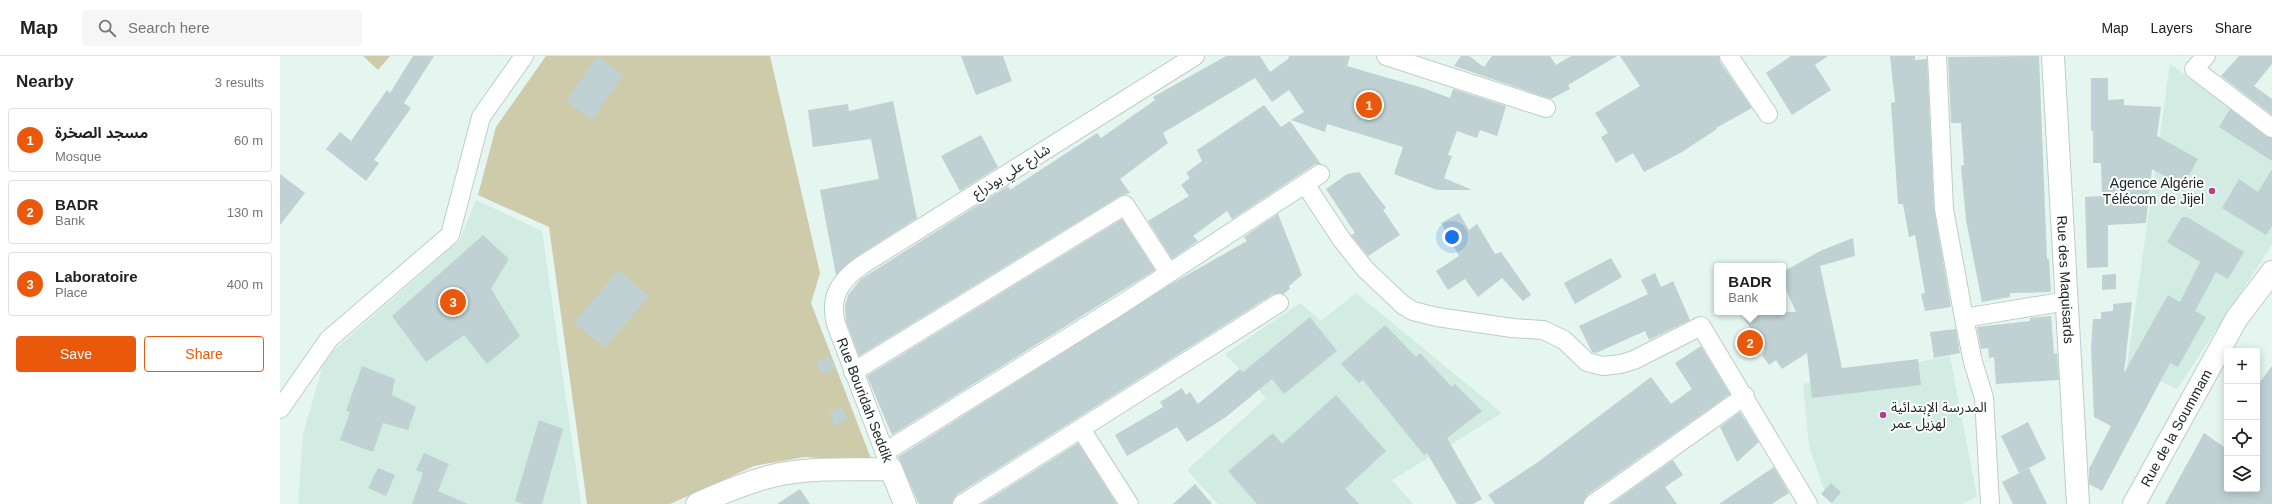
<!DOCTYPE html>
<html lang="en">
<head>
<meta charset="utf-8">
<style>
	:root { --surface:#fff; --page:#f6f6f6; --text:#202124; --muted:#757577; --line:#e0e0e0; --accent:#ea580c }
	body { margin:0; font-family:Helvetica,"Noto Sans Arabic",sans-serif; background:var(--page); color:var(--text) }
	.controls { position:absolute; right:12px; bottom:12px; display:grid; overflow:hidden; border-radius:4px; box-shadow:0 2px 10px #0003 }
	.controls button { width:36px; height:36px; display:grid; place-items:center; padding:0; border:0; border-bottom:1px solid var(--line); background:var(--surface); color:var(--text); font:20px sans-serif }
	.you { position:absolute; left:1172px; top:181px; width:14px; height:14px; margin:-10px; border:3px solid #fff; border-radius:50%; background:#1a73e8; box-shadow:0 0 0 6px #1a73e833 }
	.badge { display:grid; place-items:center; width:26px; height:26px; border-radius:50%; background:var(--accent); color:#fff; font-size:13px; font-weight:700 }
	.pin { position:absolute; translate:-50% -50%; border:2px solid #fff; box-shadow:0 1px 4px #0006 }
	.popup { position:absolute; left:1434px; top:207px; width:72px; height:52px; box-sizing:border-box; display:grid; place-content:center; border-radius:4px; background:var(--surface); filter:drop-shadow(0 1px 3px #0005); font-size:13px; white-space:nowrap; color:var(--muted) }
	.popup b { font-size:15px; color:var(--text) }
	.popup::after { content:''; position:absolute; left:50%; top:100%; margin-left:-8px; border:8px solid transparent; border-top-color:var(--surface) }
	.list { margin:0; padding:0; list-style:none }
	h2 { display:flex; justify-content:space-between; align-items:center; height:52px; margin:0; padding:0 16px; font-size:17px }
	h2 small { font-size:13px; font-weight:400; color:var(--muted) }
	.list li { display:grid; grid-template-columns:26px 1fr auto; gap:12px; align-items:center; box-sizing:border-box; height:64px; margin:0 8px 8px; padding:0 8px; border:1px solid var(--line); border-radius:4px }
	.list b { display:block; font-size:15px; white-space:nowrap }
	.list p { margin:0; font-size:13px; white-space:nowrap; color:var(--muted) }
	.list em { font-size:13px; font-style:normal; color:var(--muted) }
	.actions { display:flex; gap:8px; padding:12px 16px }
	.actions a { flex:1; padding:9px 0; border:1px solid var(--accent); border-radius:4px; text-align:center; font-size:14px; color:var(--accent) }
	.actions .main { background:var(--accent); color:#fff }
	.icon { flex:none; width:22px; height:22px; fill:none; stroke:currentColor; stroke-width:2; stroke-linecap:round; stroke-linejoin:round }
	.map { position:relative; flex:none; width:1992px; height:448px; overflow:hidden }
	header { display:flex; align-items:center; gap:24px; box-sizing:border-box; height:56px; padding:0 20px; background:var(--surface); border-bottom:1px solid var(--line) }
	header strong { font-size:19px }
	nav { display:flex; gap:22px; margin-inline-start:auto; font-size:14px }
	.search { width:280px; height:36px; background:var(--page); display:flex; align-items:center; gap:10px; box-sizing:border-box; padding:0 14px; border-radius:4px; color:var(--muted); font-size:15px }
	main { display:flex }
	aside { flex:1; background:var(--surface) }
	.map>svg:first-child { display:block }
	.built { fill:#d2ece3 }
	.green { fill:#cecbab }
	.building { fill:#bfd1d3 }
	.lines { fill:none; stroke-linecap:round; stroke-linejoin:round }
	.street-casing { stroke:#bdcdc8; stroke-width:20 }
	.secondary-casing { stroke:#bdcdc8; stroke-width:24 }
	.primary-casing { stroke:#bdcdc8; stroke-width:24 }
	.street { stroke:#fff; stroke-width:18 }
	.secondary { stroke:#fff; stroke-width:22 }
	.primary { stroke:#fff; stroke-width:22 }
	.poi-dot { fill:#ba3c8a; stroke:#fcfffe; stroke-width:1.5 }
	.labels { text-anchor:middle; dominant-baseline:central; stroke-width:4; stroke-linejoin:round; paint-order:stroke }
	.street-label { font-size:14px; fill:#212725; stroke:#fcfffe }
	.poi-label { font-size:14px; fill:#212725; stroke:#fcfffe; text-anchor:end }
</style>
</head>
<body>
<header>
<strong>Map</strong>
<div class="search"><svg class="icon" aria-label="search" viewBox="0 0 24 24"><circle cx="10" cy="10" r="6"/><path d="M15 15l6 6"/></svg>Search here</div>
<nav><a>Map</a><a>Layers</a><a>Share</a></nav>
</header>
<main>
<aside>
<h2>Nearby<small>3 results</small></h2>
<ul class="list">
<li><span class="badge">1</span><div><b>مسجد الصخرة</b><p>Mosque</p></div><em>60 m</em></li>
<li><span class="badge">2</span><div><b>BADR</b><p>Bank</p></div><em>130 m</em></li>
<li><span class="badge">3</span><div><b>Laboratoire</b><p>Place</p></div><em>400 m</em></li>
</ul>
<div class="actions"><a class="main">Save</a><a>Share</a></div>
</aside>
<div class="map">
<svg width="1992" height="448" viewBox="0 0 1992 448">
	<rect width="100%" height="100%" fill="#e5f5ef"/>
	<g class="built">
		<polygon points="1890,8 1992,81 1992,189 1897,333 1847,310"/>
		<polygon points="196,144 262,175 301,448 18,448 23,378 45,302 180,184"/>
		<polygon points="1076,237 1222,357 1112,424 1133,448 938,448 907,414 986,342 945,298 1020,247 1041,265"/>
		<polygon points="1670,300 1697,441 1681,448 1551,448 1547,442 1529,390 1523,328"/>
	</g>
	<g class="green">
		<polygon points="83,0 110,0 98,14"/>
		<polygon points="266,0 490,0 540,217 531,247 592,405 525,401 474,410 390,448 307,448 269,171 198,139 216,71"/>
	</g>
	<g class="building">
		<polygon points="133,0 154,0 124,47 131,52 94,104 99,107 86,125 46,93 60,76 71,85 107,34 110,37"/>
		<polygon points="317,0 343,19 312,64 286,45"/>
		<polygon points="681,0 723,0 732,25 696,39"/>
		<polygon points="946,0 980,0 990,16 1008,3 1009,0 1070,0 1067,10 1143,32 1170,42 1173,33 1226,50 1217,80 1200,74 1197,82 1177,75 1168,99 1172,100 1164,122 1192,134 1157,134 1114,118 1123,91 1047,68 1045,76 1011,64 1024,56 1009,34 992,46 975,22 883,77 888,87 840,123 850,137 840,140 579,300 566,265 565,250 568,239 581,223 728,130 730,134 817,77 821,82 875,44 873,41"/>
		<polygon points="1181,0 1189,0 1204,11 1212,0 1270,0 1276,9 1291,0 1337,0 1288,29 1290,33 1271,43 1174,10"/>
		<polygon points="1340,0 1439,0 1440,6 1472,52 1436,72 1437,73 1402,96 1364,116 1353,97 1336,107 1321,81 1328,77 1315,57 1360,30"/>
		<polygon points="1511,0 1548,0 1535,9 1551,34 1512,59 1486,17"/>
		<polygon points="1610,0 1635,0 1635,4 1647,3 1654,153 1671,251 1645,255 1641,238 1645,237 1635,179 1629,181 1623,148 1618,148 1611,47 1615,46"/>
		<polygon points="1759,0 1767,203 1769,203 1771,236 1730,237 1730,241 1702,246 1686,164 1681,110 1684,109 1681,67 1671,67 1668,1"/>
		<polygon points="1959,0 1992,0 1992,8 1974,30 1992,43 1992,59 1941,20"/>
		<polygon points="1811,22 1828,22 1828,44 1844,43 1844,49 1881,51 1877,80 1918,103 1903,130 1872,113 1866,167 1828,169 1828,211 1807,212 1805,141 1822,140 1821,107 1813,107 1813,75 1811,75"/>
		<polygon points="613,45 637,162 576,201 556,219 540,134 599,123 591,83 533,91 528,54 568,48 569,55"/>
		<polygon points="984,49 1001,71 1010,65 1041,108 1034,109 952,163 947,155 913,180 918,185 892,203 868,165 909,140 901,129 910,122 906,117 922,105 917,94"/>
		<polygon points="1950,53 1986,80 1992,82 1992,105 1939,71"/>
		<polygon points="701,79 718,111 680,135 661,100"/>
		<polygon points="1992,113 1992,170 1986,179 1942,152 1959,123 1978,136"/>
		<polygon points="1079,116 1106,152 1103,154 1120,179 1088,200 1071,179 1075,177 1046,133 1067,118"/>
		<polygon points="0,118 25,137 0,169"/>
		<polygon points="1179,157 1189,174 1197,168 1215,198 1221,196 1251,239 1243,245 1222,222 1198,241 1185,223 1168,234 1156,215 1179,200 1161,167"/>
		<polygon points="998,158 1022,219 1009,230 1010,233 1003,238 993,238 676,439 672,448 639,448 618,401 891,228 967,185 964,181"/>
		<polygon points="1902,161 1907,161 1964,196 1948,223 1936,216 1915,255 1926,261 1898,311 1890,307 1822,435 1809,428 1809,413 1831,370 1814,361 1811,292 1813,263 1821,263 1821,256 1833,255 1833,248 1852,246 1844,317 1888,239 1900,246 1920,206 1887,186"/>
		<polygon points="842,163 875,214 612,379 587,320"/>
		<polygon points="203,179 229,203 211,233 240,280 207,308 184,279 146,306 112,260"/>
		<polygon points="1573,182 1575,200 1540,210 1562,312 1638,303 1641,329 1532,342 1527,297 1502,313 1496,304 1489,309 1482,299 1485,295 1463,261 1470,256 1516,256 1503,227 1503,216 1540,195"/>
		<polygon points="1331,202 1342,221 1295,248 1284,227"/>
		<polygon points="338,214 369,240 325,292 294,267"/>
		<polygon points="1375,217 1381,231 1393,225 1410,264 1369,284 1365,275 1316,297 1312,296 1299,270 1368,238 1361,224"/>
		<polygon points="1836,218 1836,233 1822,234 1822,219"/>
		<polygon points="1771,260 1774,298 1777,297 1779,324 1716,328 1714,301 1709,302 1708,292 1701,293 1697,271 1750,265 1750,262"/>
		<polygon points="1030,261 1057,295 1004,338 992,323 946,361 907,386 897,371 847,400 835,379 883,351 880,346 902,332 906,339 910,336 918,348 960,313 963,316"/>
		<polygon points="1105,269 1136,301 1140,297 1172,331 1175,328 1202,355 1167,382 1202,443 1193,448 1177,448 1147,397 1144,399 1083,324 1079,327 1061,308"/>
		<polygon points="1676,273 1680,297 1654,302 1650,276"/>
		<polygon points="1421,290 1450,338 1307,439 1303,448 1215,448 1208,439 1258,406 1371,321 1391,348 1412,333 1395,307"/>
		<polygon points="549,300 555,312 542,318 536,306"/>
		<polygon points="82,310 115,323 112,339 136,351 128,374 103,367 93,396 60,384 70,356 66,355"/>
		<polygon points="1992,310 1992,448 1885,448 1924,377 1947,393 1947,433 1977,433 1977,330"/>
		<polygon points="1056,339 1106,395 1065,433 1079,448 977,448 948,415 993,377 1002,388"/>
		<polygon points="562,351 567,363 554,369 549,356"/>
		<polygon points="1460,356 1479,386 1457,406 1440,371"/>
		<polygon points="259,364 283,373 262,448 243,448 235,445"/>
		<polygon points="1748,366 1766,403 1739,417 1721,380"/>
		<polygon points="798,387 837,448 702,448"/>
		<polygon points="144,397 169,408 158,435 188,448 132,448 143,417 136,414"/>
		<polygon points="1393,404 1403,419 1385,431 1397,448 1331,448"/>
		<polygon points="1494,411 1509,437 1492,448 1439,448"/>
		<polygon points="98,412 115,419 106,440 88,432"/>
		<polygon points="1749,412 1767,448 1733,448 1722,426"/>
		<polygon points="1551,427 1561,436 1552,447 1541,438"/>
		<polygon points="915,428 932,448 893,448"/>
		<polygon points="520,433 530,448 497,448"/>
	</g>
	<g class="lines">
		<g class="street-casing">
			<g id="street">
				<polyline points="1106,0 1266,52"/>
				<polyline points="1449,0 1488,58"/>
				<polyline points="1657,0 1664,153 1684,262 1693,306 1704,342 1710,448"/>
				<polyline points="1926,0 1914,13 1992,72"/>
				<polyline points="1025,128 1062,184 1085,213 1123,249 1133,255 1157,261 1232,272 1263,274 1284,284 1307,306 1323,310 1341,308 1354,304 1421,270 1528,448"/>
				<polyline points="1684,262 1787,245"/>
				<polyline points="573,316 845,149 889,217"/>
				<polyline points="0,353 49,283 170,179 201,61 244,0"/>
				<polyline points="801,373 849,448"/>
				<polyline points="605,396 842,248 1040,118"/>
				<path d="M611,413L556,268C549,241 560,224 582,209L915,0"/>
				<polyline points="682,448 999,247"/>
				<polyline points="1313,448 1465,340"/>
			</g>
		</g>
		<g class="secondary-casing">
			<g id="secondary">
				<path id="s1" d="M1773,0L1798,448"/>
				<path d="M417,448C444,436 472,424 501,418C537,411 575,414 611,413L625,448"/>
			</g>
		</g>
		<g class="primary-casing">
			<g id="primary">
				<path id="s2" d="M1854,448L1957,262L1992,216"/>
			</g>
		</g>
		<use href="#street" class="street"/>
		<use href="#secondary" class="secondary"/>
		<use href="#primary" class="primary"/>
	</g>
	<g class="poi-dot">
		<circle cx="1932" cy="135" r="4"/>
		<circle cx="1603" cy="359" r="4"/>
	</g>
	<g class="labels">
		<g class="street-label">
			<text transform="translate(731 115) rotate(-32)">شارع علي بوذراع</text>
			<text stroke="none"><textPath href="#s1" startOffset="224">Rue des Maquisards</textPath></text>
			<text transform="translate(585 344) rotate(69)">Rue Bouridah Seddik</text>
			<text stroke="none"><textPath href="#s2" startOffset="87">Rue de la Soummam</textPath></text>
		</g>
		<g class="poi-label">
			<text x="1924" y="127">Agence Algérie<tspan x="1924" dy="16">Télécom de Jijel</tspan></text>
			<text x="1611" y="351" text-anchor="start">المدرسة الإبتدائية<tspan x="1611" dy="16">لهزيل عمر</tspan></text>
		</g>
	</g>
</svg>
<div class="controls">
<button>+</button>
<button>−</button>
<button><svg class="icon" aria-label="locate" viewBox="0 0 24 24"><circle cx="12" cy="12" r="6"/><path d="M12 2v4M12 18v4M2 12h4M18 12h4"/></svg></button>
<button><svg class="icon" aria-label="layers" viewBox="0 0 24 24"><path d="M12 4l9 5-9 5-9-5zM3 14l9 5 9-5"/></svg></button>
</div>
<div class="you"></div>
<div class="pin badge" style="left:1089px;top:49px">1</div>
<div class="pin badge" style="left:1470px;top:287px">2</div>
<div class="popup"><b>BADR</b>Bank</div>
<div class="pin badge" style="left:173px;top:246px">3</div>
</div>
</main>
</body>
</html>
